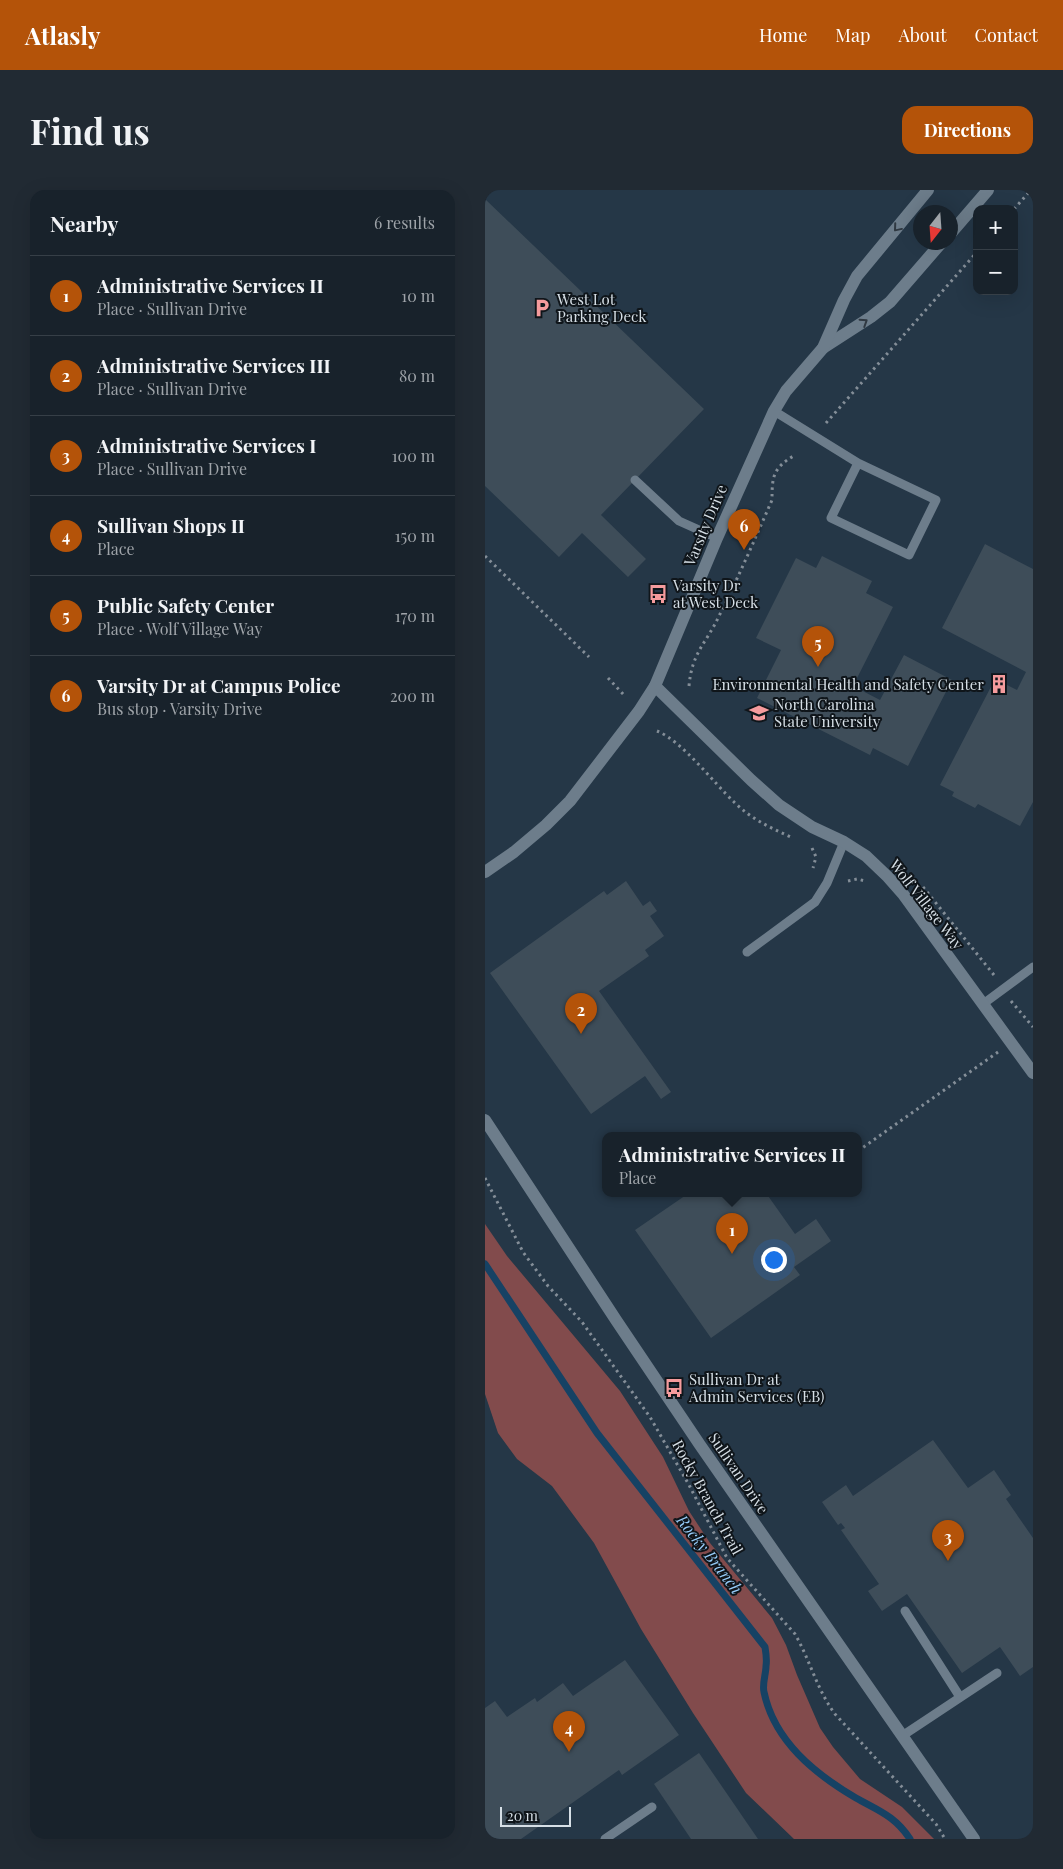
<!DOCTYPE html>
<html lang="en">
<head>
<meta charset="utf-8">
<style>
	:root { --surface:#18222b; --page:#212a33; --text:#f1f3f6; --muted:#9fa4a9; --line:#363f47; --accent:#b45309 }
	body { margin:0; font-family:"Playfair Display",serif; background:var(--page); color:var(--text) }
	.controls { position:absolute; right:15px; top:15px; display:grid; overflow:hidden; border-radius:10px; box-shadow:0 5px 20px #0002 }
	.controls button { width:45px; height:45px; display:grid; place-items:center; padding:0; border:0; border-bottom:1px solid var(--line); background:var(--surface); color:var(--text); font:25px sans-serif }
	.compass { position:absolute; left:428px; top:15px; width:45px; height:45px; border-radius:50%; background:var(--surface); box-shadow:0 5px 20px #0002; rotate:197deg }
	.scale { position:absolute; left:15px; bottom:12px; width:71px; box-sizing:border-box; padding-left:5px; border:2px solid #d6dfe6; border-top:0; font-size:14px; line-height:18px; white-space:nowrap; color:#d6dfe6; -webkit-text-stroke:4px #0f151a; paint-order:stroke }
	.you { position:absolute; left:288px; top:1069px; width:18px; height:18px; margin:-12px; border:4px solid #fff; border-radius:50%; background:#1a73e8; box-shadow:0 0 0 8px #1a73e833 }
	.badge { display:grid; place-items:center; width:32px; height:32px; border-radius:50%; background:var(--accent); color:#fff; font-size:16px; font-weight:700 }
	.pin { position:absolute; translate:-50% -41px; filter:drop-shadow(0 1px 2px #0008) }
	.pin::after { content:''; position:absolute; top:26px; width:18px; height:15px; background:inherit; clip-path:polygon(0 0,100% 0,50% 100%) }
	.popup { position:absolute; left:117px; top:942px; width:260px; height:65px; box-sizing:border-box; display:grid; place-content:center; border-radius:10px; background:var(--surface); filter:drop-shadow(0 1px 4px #0005); font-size:16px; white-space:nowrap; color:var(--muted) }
	.popup b { font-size:19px; color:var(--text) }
	.popup::after { content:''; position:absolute; left:50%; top:100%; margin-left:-10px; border:10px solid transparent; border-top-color:var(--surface) }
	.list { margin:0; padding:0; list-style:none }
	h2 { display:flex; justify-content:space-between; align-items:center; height:65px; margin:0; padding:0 20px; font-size:21px }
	h2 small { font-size:16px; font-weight:400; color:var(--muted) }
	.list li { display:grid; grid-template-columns:32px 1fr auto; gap:15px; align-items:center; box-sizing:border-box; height:80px; padding:0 20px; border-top:1px solid var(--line) }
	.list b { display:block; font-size:19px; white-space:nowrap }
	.list p { margin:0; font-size:16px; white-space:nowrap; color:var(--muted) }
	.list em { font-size:16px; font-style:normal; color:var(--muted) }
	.map { position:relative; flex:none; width:548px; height:1649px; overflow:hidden; border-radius:15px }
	header { display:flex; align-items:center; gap:30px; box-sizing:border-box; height:70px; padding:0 25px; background:var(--accent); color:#fff }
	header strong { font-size:24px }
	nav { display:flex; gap:28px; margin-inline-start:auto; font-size:18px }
	.intro { display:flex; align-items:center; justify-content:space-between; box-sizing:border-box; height:120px; padding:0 30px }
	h1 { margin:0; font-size:35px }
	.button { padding:12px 22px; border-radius:15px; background:var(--accent); color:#fff; font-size:18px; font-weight:700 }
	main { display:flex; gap:30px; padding:0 30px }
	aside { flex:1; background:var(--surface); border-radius:15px; box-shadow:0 5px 20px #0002 }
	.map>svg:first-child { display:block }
	.built { fill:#253747; fill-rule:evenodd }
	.forest { fill:#824b4c }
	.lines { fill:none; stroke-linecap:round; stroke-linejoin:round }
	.stream { stroke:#164264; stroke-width:7 }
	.building { fill:#3e4d59 }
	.path { stroke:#848e98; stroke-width:3; stroke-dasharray:2.5 4; stroke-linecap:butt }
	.service { stroke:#6d7d8b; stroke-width:9 }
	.minor { stroke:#6d7d8b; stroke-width:12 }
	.tertiary { stroke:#6d7d8b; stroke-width:12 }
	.oneway { stroke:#303942 }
	.labels { text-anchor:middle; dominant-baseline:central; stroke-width:4; stroke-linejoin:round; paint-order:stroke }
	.poi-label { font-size:15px; fill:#d6dfe6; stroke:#0f151a; text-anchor:start }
	.street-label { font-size:15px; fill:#d6dfe6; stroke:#0f151a }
	.water-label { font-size:16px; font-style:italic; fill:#96cbf8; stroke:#0f151a }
</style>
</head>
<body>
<header>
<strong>Atlasly</strong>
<nav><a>Home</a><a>Map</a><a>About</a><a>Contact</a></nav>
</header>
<div class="intro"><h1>Find us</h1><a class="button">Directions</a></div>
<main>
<aside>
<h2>Nearby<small>6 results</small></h2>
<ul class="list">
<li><span class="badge">1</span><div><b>Administrative Services II</b><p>Place · Sullivan Drive</p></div><em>10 m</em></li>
<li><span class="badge">2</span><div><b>Administrative Services III</b><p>Place · Sullivan Drive</p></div><em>80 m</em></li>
<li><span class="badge">3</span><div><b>Administrative Services I</b><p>Place · Sullivan Drive</p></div><em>100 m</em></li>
<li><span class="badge">4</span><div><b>Sullivan Shops II</b><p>Place</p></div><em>150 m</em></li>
<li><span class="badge">5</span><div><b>Public Safety Center</b><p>Place · Wolf Village Way</p></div><em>170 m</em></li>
<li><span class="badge">6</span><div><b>Varsity Dr at Campus Police</b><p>Bus stop · Varsity Drive</p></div><em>200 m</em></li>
</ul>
</aside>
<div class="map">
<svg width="548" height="1649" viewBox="0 0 548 1649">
	<rect width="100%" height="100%" fill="#202d39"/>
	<path class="built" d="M0,0H548V1649H0ZM492,19H529V101H492ZM436,22H466V52H436ZM121,945H373V1003H121Z"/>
	<polygon class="forest" points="0,1034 22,1066 135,1201 178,1267 204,1321 225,1353 287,1428 301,1455 312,1485 335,1538 348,1557 375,1589 417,1617 449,1649 309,1649 261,1603 208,1523 156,1439 109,1353 67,1296 32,1269 13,1243 0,1204"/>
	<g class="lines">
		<path class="stream" d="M0,1074L112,1243L280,1457C281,1463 282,1470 281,1476C281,1484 277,1494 279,1502C289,1551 330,1584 371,1608C394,1621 410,1626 425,1649"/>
	</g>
	<g class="building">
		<polygon points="0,9 219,219 116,325 161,369 143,387 97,343 74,367 0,296"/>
		<polygon points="500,354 548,379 548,612 535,636 493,614 490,618 467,606 469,602 455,595 510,489 532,500 541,482 457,438"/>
		<polygon points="337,366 387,391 381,403 408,417 368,496 395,510 419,465 467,490 423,576 388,558 385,565 272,508 296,460 271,448 311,368 331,378"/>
		<polygon points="141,691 158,716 165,711 172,721 165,726 179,746 160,760 164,766 114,801 186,902 176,909 160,886 106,924 5,783 119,701 122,705"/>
		<polygon points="204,1003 281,1003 310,1044 331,1029 346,1051 309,1077 315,1085 226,1148 150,1040"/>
		<polygon points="448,1250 483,1298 509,1280 526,1305 521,1309 548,1348 548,1477 535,1486 515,1457 477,1483 422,1404 397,1421 383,1401 394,1394 356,1340 360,1338 356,1333 353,1335 337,1312 361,1295 368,1306"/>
		<polygon points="140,1470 194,1545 137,1585 134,1580 36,1649 6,1649 0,1640 0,1518 10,1511 22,1527 50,1508 52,1512 78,1493 88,1506"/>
		<polygon points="214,1563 273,1649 206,1649 169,1594"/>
	</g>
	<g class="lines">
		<g class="path">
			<polyline points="529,19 546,0"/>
			<polyline points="341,233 492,62"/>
			<polyline points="0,366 104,467"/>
			<polyline points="123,488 139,505"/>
			<path d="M204,496C207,462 221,454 234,426C253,388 270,349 287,310C287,286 288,278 310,265"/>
			<path d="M172,541C197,551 228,592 249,612C266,629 286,638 308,648"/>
			<polyline points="327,658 331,667 328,678"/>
			<polyline points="363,691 372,689 380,691"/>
			<polyline points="438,697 509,785"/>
			<polyline points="526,811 548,837"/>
			<polyline points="373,961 513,862"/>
			<path d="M0,988L38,1062L63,1096L97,1132L165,1227L204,1295L242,1368L310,1444C325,1470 332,1500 350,1524L451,1634L460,1649"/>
		</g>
		<g class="service">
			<polyline points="289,221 373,273 346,328 424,365 451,310 373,273"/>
			<polyline points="150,290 194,331 232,348"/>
			<polyline points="262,762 330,712 342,693 359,652"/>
			<polyline points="498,814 548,777"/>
			<polyline points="420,1421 475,1507"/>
			<polyline points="417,1546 512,1483"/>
			<polyline points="120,1649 167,1617"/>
		</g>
		<polyline class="minor" points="170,496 266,590 294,615 327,637 359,652 381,666 403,687 418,704 548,883"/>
		<g class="tertiary">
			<polyline points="466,43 503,0"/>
			<polyline points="338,158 386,127 405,112 457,52"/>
			<polyline points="0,682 29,662 61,635 85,611 154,521 170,496 232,348 289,221 301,201 338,158 359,110 372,86 443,0"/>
			<polyline points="0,930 131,1130 215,1255 489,1649"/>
		</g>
	</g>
	<defs><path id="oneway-chevron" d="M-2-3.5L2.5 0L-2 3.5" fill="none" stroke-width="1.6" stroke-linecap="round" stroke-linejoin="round" transform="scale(1.25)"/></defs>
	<g class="oneway">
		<use href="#oneway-chevron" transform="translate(412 38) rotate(130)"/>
		<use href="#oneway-chevron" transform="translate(379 132) rotate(-33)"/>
	</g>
	<defs>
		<g id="parking-bare" transform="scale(1.5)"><path d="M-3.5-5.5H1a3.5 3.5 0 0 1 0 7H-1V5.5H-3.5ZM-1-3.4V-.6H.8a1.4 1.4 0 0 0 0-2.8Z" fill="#f59b9d" stroke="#0f151a" stroke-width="2.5" paint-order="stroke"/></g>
		<g id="bus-bare" transform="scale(1.5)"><path d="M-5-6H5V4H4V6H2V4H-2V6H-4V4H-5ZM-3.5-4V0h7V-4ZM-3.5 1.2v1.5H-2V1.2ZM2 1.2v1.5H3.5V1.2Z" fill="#f59b9d" stroke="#0f151a" stroke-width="2.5" paint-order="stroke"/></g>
		<g id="building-bare" transform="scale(1.5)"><path d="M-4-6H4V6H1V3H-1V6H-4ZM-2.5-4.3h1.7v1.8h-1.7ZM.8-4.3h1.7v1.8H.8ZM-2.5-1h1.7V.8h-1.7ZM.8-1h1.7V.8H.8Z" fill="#f59b9d" stroke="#0f151a" stroke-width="2.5" paint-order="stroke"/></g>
		<g id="university-bare" transform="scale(1.5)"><path d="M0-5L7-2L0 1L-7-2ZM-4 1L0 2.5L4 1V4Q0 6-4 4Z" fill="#f59b9d" stroke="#0f151a" stroke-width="2.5" paint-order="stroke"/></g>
	</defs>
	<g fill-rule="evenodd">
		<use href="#parking-bare" x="57" y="118"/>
		<use href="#bus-bare" x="173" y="404"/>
		<use href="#building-bare" x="514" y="494"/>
		<use href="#university-bare" x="274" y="523"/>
		<use href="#bus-bare" x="189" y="1198"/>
	</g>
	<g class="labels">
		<g class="poi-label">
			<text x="72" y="109">West Lot<tspan x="72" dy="17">Parking Deck</tspan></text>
			<text x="188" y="395">Varsity Dr<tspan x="188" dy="17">at West Deck</tspan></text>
			<text x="499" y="494" text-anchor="end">Environmental Health and Safety Center</text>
			<text x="289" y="514">North Carolina<tspan x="289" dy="17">State University</tspan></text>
			<text x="204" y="1189">Sullivan Dr at<tspan x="204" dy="17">Admin Services (EB)</tspan></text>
		</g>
		<g class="street-label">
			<text transform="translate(220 335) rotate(-67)">Varsity Drive</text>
			<text transform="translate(442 714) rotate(52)">Wolf Village Way</text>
			<text transform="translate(254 1283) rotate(56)">Sullivan Drive</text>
			<text transform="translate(223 1307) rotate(61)">Rocky Branch Trail</text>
		</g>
		<g class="water-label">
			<text transform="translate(225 1364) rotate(52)">Rocky Branch</text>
		</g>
	</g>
</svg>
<div class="controls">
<button>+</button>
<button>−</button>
</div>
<svg class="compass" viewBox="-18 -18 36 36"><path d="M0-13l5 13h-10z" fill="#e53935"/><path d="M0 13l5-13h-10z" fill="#9fa4a9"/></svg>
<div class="scale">20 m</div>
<div class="you"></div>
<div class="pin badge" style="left:247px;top:1064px">1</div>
<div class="popup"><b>Administrative Services II</b>Place</div>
<div class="pin badge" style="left:96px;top:844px">2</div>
<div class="pin badge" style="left:463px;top:1371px">3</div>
<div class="pin badge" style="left:84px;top:1562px">4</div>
<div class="pin badge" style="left:333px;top:477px">5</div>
<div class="pin badge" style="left:259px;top:360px">6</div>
</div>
</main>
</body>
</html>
